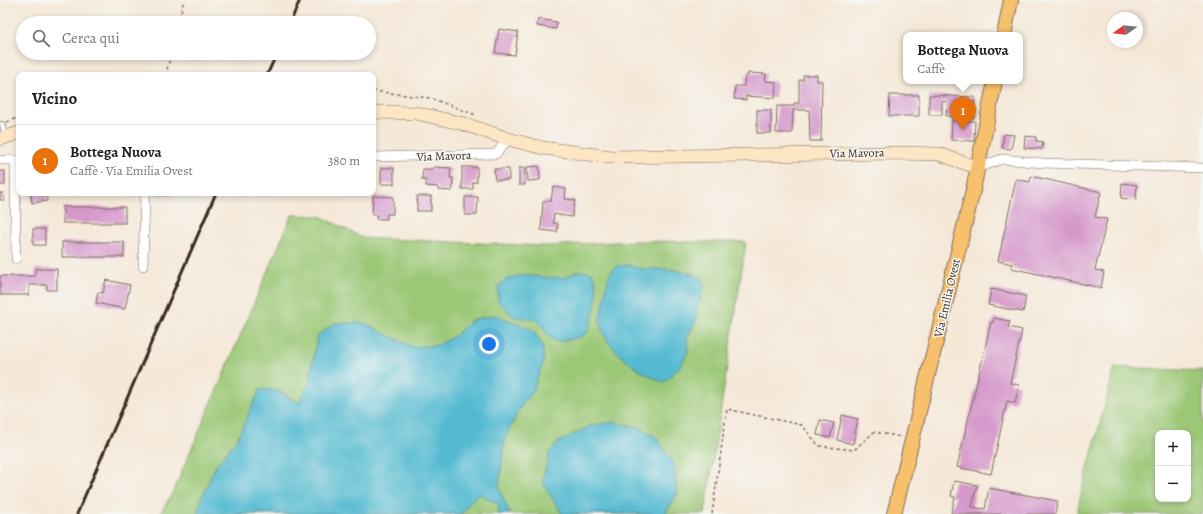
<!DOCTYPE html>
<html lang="it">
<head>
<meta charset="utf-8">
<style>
	:root { --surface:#fff; --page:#f2f2f2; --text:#202124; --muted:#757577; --line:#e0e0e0; --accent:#c8321e }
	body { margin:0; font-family:Alegreya,serif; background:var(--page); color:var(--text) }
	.controls { position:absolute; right:12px; bottom:12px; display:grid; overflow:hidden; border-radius:8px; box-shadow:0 2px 6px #0003 }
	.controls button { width:36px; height:36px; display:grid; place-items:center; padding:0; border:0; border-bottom:1px solid var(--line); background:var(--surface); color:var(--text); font:20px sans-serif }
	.compass { position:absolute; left:1107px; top:12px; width:36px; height:36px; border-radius:50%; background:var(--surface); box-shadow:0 2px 6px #0003; rotate:256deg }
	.you { position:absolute; left:489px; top:344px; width:14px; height:14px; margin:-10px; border:3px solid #fff; border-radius:50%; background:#1a73e8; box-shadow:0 0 0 6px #1a73e833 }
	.badge { display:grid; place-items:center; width:26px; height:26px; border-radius:50%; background:var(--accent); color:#fff; font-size:13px; font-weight:700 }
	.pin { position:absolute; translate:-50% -33px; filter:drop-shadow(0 1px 2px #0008) }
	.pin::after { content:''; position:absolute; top:21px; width:14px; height:12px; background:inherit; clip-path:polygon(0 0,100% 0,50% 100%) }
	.popup { position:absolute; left:903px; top:32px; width:120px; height:52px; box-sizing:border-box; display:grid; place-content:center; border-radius:8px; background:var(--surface); filter:drop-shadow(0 1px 3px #0005); font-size:13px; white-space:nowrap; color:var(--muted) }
	.popup b { font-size:15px; color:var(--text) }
	.popup::after { content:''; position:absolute; left:50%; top:100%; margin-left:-8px; border:8px solid transparent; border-top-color:var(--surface) }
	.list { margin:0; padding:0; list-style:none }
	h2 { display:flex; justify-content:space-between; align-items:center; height:52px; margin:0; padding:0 16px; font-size:17px }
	h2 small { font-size:13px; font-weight:400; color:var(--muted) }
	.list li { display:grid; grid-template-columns:26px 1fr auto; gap:12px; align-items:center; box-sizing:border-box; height:72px; padding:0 16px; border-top:1px solid var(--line) }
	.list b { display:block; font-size:15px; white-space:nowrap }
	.list p { margin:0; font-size:13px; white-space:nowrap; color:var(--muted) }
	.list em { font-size:13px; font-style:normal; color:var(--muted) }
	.icon { flex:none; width:22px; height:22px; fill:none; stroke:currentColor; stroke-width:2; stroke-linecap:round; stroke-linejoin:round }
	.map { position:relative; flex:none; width:1203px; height:514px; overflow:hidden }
	.search { position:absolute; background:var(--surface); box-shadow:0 2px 6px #0003; left:16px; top:16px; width:360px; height:44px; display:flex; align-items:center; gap:10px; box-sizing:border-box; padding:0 14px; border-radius:22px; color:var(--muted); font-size:15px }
	.panel { position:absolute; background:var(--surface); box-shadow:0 2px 6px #0003; left:16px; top:72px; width:360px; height:124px; border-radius:8px }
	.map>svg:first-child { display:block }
	.green { fill:#9bc876; stroke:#6b794a; fill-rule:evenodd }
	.water { fill:#53bad1; stroke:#477278 }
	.building { fill:#d698cb }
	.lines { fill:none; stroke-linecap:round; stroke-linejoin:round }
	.lane-casing { stroke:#7c6c5f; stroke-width:6 }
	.street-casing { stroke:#7c6c5f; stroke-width:10 }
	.secondary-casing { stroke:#7c6c5f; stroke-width:14 }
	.primary-casing { stroke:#7c6c5f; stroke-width:16 }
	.path { stroke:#7c6c5f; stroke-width:1.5; stroke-dasharray:3 3; stroke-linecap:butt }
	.lane { stroke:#fff; stroke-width:4.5 }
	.street { stroke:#fff; stroke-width:9 }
	.secondary { stroke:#fce6c4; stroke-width:13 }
	.primary { stroke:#f7c06c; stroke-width:14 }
	.rail { stroke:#3b2a1e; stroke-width:3 }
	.labels { text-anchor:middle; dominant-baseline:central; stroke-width:3; stroke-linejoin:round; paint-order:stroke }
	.street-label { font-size:12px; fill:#3b2a1e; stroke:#f6f6f2 }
</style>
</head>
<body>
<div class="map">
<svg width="1203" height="514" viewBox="0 0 1203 514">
	<rect width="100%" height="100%" fill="#f6f6f2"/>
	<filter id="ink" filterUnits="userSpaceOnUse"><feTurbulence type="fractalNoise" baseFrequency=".025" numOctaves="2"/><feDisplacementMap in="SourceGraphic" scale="8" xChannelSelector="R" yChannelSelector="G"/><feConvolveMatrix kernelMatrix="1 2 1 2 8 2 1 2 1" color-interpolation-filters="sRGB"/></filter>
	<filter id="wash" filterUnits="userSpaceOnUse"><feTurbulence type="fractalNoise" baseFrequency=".012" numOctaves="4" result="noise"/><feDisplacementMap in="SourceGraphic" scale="16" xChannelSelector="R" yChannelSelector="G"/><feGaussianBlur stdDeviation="0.9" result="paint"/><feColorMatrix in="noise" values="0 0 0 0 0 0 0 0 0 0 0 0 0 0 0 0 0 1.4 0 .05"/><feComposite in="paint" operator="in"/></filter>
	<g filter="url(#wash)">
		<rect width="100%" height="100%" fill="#f5e8d7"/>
		<g class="green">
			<polygon points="292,215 320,216 363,238 546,246 634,241 746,242 705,514 160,514 173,492"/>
			<path d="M1115,367L1203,371V514H1077L1081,494ZM1158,433H1188V499H1158Z"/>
		</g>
		<g class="water">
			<path d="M629,265C645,271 645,268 660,269C674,269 688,272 701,277L705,287L697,306V318L687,339L688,351L681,366L664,382C640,374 602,348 600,321C600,312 604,305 605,297C607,284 606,275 616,266Z"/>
			<path d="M577,271L592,272C602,290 594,314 587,333L580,337L558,342L550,338L538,320L514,317L498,301V286C517,267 544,281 566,277C569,276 574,273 577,271Z"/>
			<polygon points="496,315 533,330 542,345 544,361 532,392 521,406 505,438 499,486 503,499 511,514 498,514 499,504 479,494 472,499 461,514 197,514 201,499 216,465 237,439 260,389 279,391 299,403 309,384 317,336 335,323 364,323 412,347 438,345 456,335 471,320"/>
			<polygon points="612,422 638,427 657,438 674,465 677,494 665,514 562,514 544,485 543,479 549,453 559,442 590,426"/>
		</g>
		<g id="blocks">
			<g class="building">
				<polygon points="538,19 557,22 556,29 537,26"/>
				<polygon points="499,29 518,32 515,55 495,53"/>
				<polygon points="748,73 766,74 765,81 776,82 775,98 746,96 746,100 734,99 735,86 744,86 745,76 748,76"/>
				<polygon points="803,75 817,75 817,81 822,81 821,141 810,141 809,110 793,110 792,133 776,133 777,106 794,106 794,103 799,103 799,80 803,80"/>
				<polygon points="890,95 919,95 919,116 889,116"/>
				<polygon points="929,95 975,97 974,118 946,116 947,102 942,101 942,115 929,115"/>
				<rect x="757" y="110" width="14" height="23"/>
				<polygon points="952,120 975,121 974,141 951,140"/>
				<polygon points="1004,134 1014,135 1011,149 1002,148"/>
				<polygon points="1025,136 1036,137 1036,141 1043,142 1042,149 1024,148"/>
				<polygon points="539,166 540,180 528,181 527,167"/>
				<polygon points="433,167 451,168 450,178 453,178 452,191 438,190 438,187 426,186 426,180 422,180 423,169 433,169"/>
				<polygon points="462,167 477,167 477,182 473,182 473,189 462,189"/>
				<rect x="381" y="168" width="13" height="16"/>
				<rect x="519" y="168" width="6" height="17"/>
				<polygon points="494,169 509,169 509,180 495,180"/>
				<rect x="0" y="171" width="5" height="14"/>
				<polygon points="1031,176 1101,192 1095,217 1107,219 1095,270 1104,272 1101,288 1011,268 1012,264 998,261 1016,179 1030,182"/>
				<polygon points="1122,183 1137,185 1136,200 1121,198"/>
				<polygon points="553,187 566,189 565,199 575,200 572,217 554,214 553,223 558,224 557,232 541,230 543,201 551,201"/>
				<polygon points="0,193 3,193 4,200 0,200"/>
				<polygon points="31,193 46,193 47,201 32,203"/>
				<polygon points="67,193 87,193 87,194 67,195"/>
				<rect x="156" y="193" width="17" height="2"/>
				<polygon points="373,196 393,197 393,214 387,214 387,219 376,219 377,215 372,215"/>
				<rect x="417" y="196" width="14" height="15"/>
				<polygon points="465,197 478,197 477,215 465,215"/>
				<rect x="63" y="207" width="62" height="16"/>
				<rect x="33" y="229" width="12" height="16"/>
				<rect x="62" y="242" width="62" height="15"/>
				<polygon points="35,269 57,269 57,290 47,290 47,285 29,285 29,295 0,295 0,276 35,276"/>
				<polygon points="106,280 130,285 125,309 96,303 98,292 103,293"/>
				<polygon points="991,289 1026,296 1023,312 988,305"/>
				<polygon points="994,318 1010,321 1008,327 1022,330 1010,383 1019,385 1015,403 1007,401 991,474 957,467 991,322 993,323"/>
				<polygon points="842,415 858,419 853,444 837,440"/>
				<polygon points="820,420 834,423 830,438 817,435"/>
				<polygon points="954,481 977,485 972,507 985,509 989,488 1058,501 1055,514 951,514 955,497 951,496"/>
			</g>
		</g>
	</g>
	<g filter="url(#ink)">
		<use href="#blocks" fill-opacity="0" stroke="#7c6c5f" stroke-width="1"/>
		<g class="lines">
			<g class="lane-casing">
				<polyline id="lane" points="2,124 5,136"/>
			</g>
			<g class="street-casing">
				<g id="street">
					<polyline points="373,157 496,154 508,139"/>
					<polyline points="0,160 19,160"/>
					<polyline points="15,160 16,259"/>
					<polyline points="978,168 1002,159 1043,163 1203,168"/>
					<polyline points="143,266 145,193"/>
				</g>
			</g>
			<g class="secondary-casing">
				<g id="secondary">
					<polyline points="373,112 416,113 464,124 508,139 543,148 611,157 896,153 939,154 978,168"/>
					<polyline points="0,139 19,133"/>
				</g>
			</g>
			<g class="primary-casing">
				<g id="primary">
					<polyline points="1004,35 1011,0"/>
					<polyline points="894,514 973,190 995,81"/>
				</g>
			</g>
			<g class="path">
				<polyline points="178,23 184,0"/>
				<polyline points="169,75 167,70 171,53"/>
				<polyline points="373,91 430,98 476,115"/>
				<polyline points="7,122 19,117"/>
				<polyline points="712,514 727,409 802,425 819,446 854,450 874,432 902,437"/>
			</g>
			<use href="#lane" class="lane"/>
			<use href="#street" class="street"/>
			<use href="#secondary" class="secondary"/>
			<use href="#primary" class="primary"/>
			<g class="rail">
				<polyline points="290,23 300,0"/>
				<polyline points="267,75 277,53"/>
				<polyline points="77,514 216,193"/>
			</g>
		</g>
	</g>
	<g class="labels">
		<g class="street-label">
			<text transform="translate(857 153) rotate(-1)">Via Mavora</text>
			<text transform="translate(444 156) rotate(-2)">Via Mavora</text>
			<text transform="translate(947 298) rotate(-77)">Via Emilia Ovest</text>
		</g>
	</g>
</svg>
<div class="controls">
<button>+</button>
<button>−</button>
</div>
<svg class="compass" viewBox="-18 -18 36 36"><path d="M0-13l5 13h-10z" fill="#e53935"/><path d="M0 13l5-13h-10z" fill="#757577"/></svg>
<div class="you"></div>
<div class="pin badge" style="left:963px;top:130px;background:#e8710a">1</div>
<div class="popup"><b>Bottega Nuova</b>Caffè</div>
<div class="search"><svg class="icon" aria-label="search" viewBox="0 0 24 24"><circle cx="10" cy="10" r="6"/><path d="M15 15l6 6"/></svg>Cerca qui</div>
<section class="panel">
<h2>Vicino<small></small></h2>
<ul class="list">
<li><span class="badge" style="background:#e8710a">1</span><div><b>Bottega Nuova</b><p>Caffè · Via Emilia Ovest</p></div><em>380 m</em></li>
</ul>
</section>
</div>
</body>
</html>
